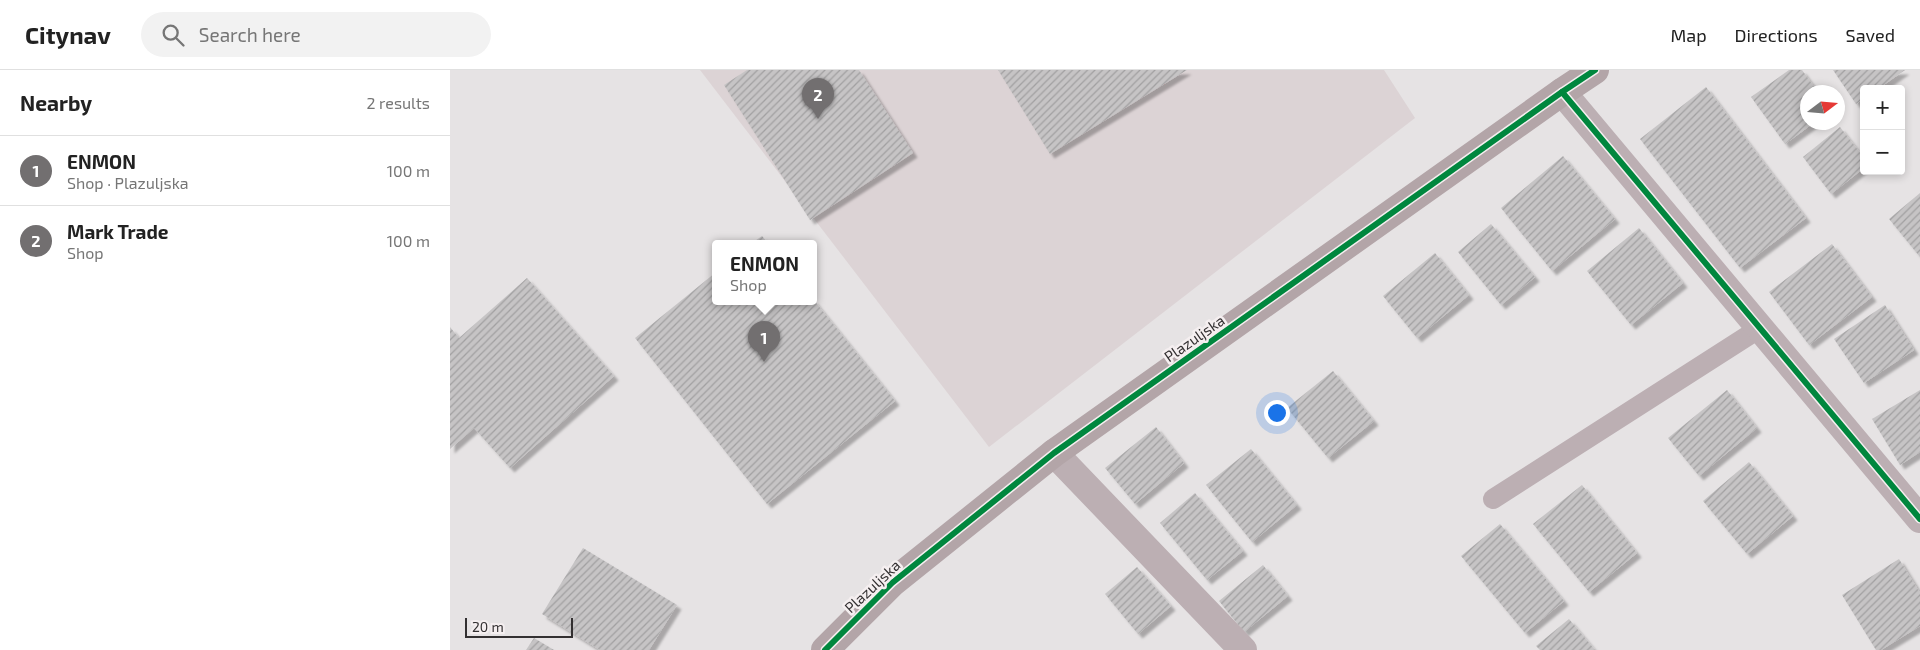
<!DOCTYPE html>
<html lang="en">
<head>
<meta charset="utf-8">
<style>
	:root { --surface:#fff; --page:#f2f2f2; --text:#222; --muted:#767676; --line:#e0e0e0; --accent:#726f70 }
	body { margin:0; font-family:"Exo 2",sans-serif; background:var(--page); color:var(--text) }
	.controls { position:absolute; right:15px; top:15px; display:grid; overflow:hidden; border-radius:5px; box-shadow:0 2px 8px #0003 }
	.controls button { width:45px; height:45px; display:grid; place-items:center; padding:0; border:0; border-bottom:1px solid var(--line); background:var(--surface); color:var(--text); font:25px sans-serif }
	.compass { position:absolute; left:1350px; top:15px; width:45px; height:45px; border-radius:50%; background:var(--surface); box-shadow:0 2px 8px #0003; rotate:74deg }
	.scale { position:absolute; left:15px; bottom:12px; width:108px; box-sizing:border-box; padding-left:5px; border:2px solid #333031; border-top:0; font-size:14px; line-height:18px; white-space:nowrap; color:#333031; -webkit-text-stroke:4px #f5eff0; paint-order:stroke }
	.you { position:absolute; left:826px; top:342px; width:18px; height:18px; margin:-12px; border:4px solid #fff; border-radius:50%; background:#1a73e8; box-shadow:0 0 0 8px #1a73e833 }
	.badge { display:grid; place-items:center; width:32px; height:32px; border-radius:50%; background:var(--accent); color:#fff; font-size:16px; font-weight:700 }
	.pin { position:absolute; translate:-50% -41px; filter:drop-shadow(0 1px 2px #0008) }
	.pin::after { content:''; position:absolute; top:26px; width:18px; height:15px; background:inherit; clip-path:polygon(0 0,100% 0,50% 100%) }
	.popup { position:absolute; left:262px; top:170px; width:105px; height:65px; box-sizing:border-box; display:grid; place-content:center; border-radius:5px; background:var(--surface); filter:drop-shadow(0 1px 4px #0005); font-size:16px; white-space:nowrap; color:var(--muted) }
	.popup b { font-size:19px; color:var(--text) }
	.popup::after { content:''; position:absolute; left:50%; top:100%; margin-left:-10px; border:10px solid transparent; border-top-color:var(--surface) }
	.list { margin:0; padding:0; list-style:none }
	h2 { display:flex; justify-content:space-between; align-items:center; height:65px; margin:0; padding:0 20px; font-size:21px }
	h2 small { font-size:16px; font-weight:400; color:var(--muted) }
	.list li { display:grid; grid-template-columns:32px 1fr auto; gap:15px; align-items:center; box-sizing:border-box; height:70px; padding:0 20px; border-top:1px solid var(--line) }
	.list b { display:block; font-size:19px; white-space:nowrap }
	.list p { margin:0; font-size:16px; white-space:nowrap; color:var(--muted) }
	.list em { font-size:16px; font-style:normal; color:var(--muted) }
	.icon { flex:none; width:28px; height:28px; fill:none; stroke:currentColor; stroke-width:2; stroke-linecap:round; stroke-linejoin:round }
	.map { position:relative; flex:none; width:1470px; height:580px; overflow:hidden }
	header { display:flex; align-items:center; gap:30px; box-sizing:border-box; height:70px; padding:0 25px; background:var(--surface); border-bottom:1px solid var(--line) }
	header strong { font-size:24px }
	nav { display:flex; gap:28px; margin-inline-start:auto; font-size:18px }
	.search { width:350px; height:45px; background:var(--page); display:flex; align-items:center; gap:12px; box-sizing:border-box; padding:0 18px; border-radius:28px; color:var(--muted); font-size:19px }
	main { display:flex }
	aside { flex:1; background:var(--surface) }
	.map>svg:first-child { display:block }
	.built { fill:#dcd3d5 }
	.building { fill:url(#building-hatch); filter:url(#shadow) }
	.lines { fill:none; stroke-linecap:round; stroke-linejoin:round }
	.service { stroke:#bcafb3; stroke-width:20 }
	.minor { stroke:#bcafb3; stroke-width:28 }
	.secondary { stroke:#b3a5a8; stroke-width:28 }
	.cycleway-casing { stroke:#f5eff0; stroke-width:9 }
	.cycleway { stroke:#00873e; stroke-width:6 }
	.labels { text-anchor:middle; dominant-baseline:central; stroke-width:5; stroke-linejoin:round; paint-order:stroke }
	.street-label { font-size:15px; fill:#333031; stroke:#f5eff0 }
</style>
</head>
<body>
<header>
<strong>Citynav</strong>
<div class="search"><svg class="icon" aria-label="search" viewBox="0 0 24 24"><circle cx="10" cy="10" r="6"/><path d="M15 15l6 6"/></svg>Search here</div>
<nav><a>Map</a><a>Directions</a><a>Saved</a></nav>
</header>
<main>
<aside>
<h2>Nearby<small>2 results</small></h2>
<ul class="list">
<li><span class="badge">1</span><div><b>ENMON</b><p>Shop · Plazuljska</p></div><em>100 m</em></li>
<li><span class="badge">2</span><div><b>Mark Trade</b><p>Shop</p></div><em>100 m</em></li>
</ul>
</aside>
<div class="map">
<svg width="1470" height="580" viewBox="0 0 1470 580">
	<defs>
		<pattern id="building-hatch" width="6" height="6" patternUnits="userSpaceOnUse" patternTransform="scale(1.25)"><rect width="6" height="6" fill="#c6c4c5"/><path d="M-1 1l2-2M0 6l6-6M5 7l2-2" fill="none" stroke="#a1a0a1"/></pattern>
		<filter id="shadow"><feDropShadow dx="4.5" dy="4.5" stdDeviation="1" flood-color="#0004"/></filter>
	</defs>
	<rect width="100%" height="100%" fill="#e6e3e4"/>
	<polygon class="built" points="250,0 934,0 965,48 539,377"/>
	<g class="building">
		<polygon points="297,0 409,0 463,83 360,150 274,15"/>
		<polygon points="548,0 737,0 600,84"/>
		<polygon points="1339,0 1352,0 1368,22 1358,22 1358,52 1365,52 1335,74 1301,27"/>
		<polygon points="1383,0 1455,0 1428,19 1414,19 1414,28 1406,34"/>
		<polygon points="1256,17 1356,148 1290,198 1190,69"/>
		<polygon points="1390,57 1414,88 1414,98 1381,124 1353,87"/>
		<polygon points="1113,86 1165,149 1102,201 1051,138"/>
		<polygon points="1470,123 1470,187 1439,149"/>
		<polygon points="1041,154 1085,207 1051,235 1008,182"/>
		<polygon points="1189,158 1233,213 1181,255 1137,201"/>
		<polygon points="312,166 318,173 302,173"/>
		<polygon points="1382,174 1422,227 1359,275 1319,222"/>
		<polygon points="985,183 1019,225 967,268 933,226"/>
		<polygon points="265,203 265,231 363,231 363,229 445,331 317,434 185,268"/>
		<polygon points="77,208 164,306 60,398 24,358 0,379 0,257 9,268"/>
		<polygon points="1435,235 1464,280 1414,313 1384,269"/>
		<polygon points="883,301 924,351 878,388 837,338"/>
		<polygon points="1277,320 1307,358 1249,406 1218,368"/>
		<polygon points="1470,320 1470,382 1450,395 1422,349"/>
		<polygon points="706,357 734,393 685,434 655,398"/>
		<polygon points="801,379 847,435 802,472 756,415"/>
		<polygon points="1299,392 1343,446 1297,484 1253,431"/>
		<polygon points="1132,415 1187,483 1139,522 1083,454"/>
		<polygon points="745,423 793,481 757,510 710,453"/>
		<polygon points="1050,454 1114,531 1075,563 1011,486"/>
		<polygon points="133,478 227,535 199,580 150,580 92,544"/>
		<polygon points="1449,489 1470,523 1470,556 1431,580 1426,580 1392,525"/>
		<polygon points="813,495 838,526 794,562 769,531"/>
		<polygon points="687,497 721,536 688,564 655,524"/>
		<polygon points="1119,549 1145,580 1090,580 1086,576"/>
		<polygon points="84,568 104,580 76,580"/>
	</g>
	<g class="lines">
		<polyline class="service" points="1043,429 1310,258"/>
		<g class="minor">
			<polyline points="1112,22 1470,449"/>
			<polyline points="604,383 793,580"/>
		</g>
		<polyline class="secondary" points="375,580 442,513 604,383 1112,22 1145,0"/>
		<g class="cycleway-casing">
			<g id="cycleway">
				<polyline points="1112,22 1470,449"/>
				<polyline points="375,580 442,513 604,383 1112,22 1145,0"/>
			</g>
		</g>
		<use href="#cycleway" class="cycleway"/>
	</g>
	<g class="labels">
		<g class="street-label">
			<text transform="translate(744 268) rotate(-35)">Plazuljska</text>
			<text transform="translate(422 516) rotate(-43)">Plazuljska</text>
		</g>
	</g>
</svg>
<div class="controls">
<button>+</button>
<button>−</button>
</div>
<svg class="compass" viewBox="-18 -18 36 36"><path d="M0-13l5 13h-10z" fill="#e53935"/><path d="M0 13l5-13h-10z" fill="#767676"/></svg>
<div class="scale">20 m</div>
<div class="you"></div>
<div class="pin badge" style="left:314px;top:292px">1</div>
<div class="popup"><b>ENMON</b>Shop</div>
<div class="pin badge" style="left:368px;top:49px">2</div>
</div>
</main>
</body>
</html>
